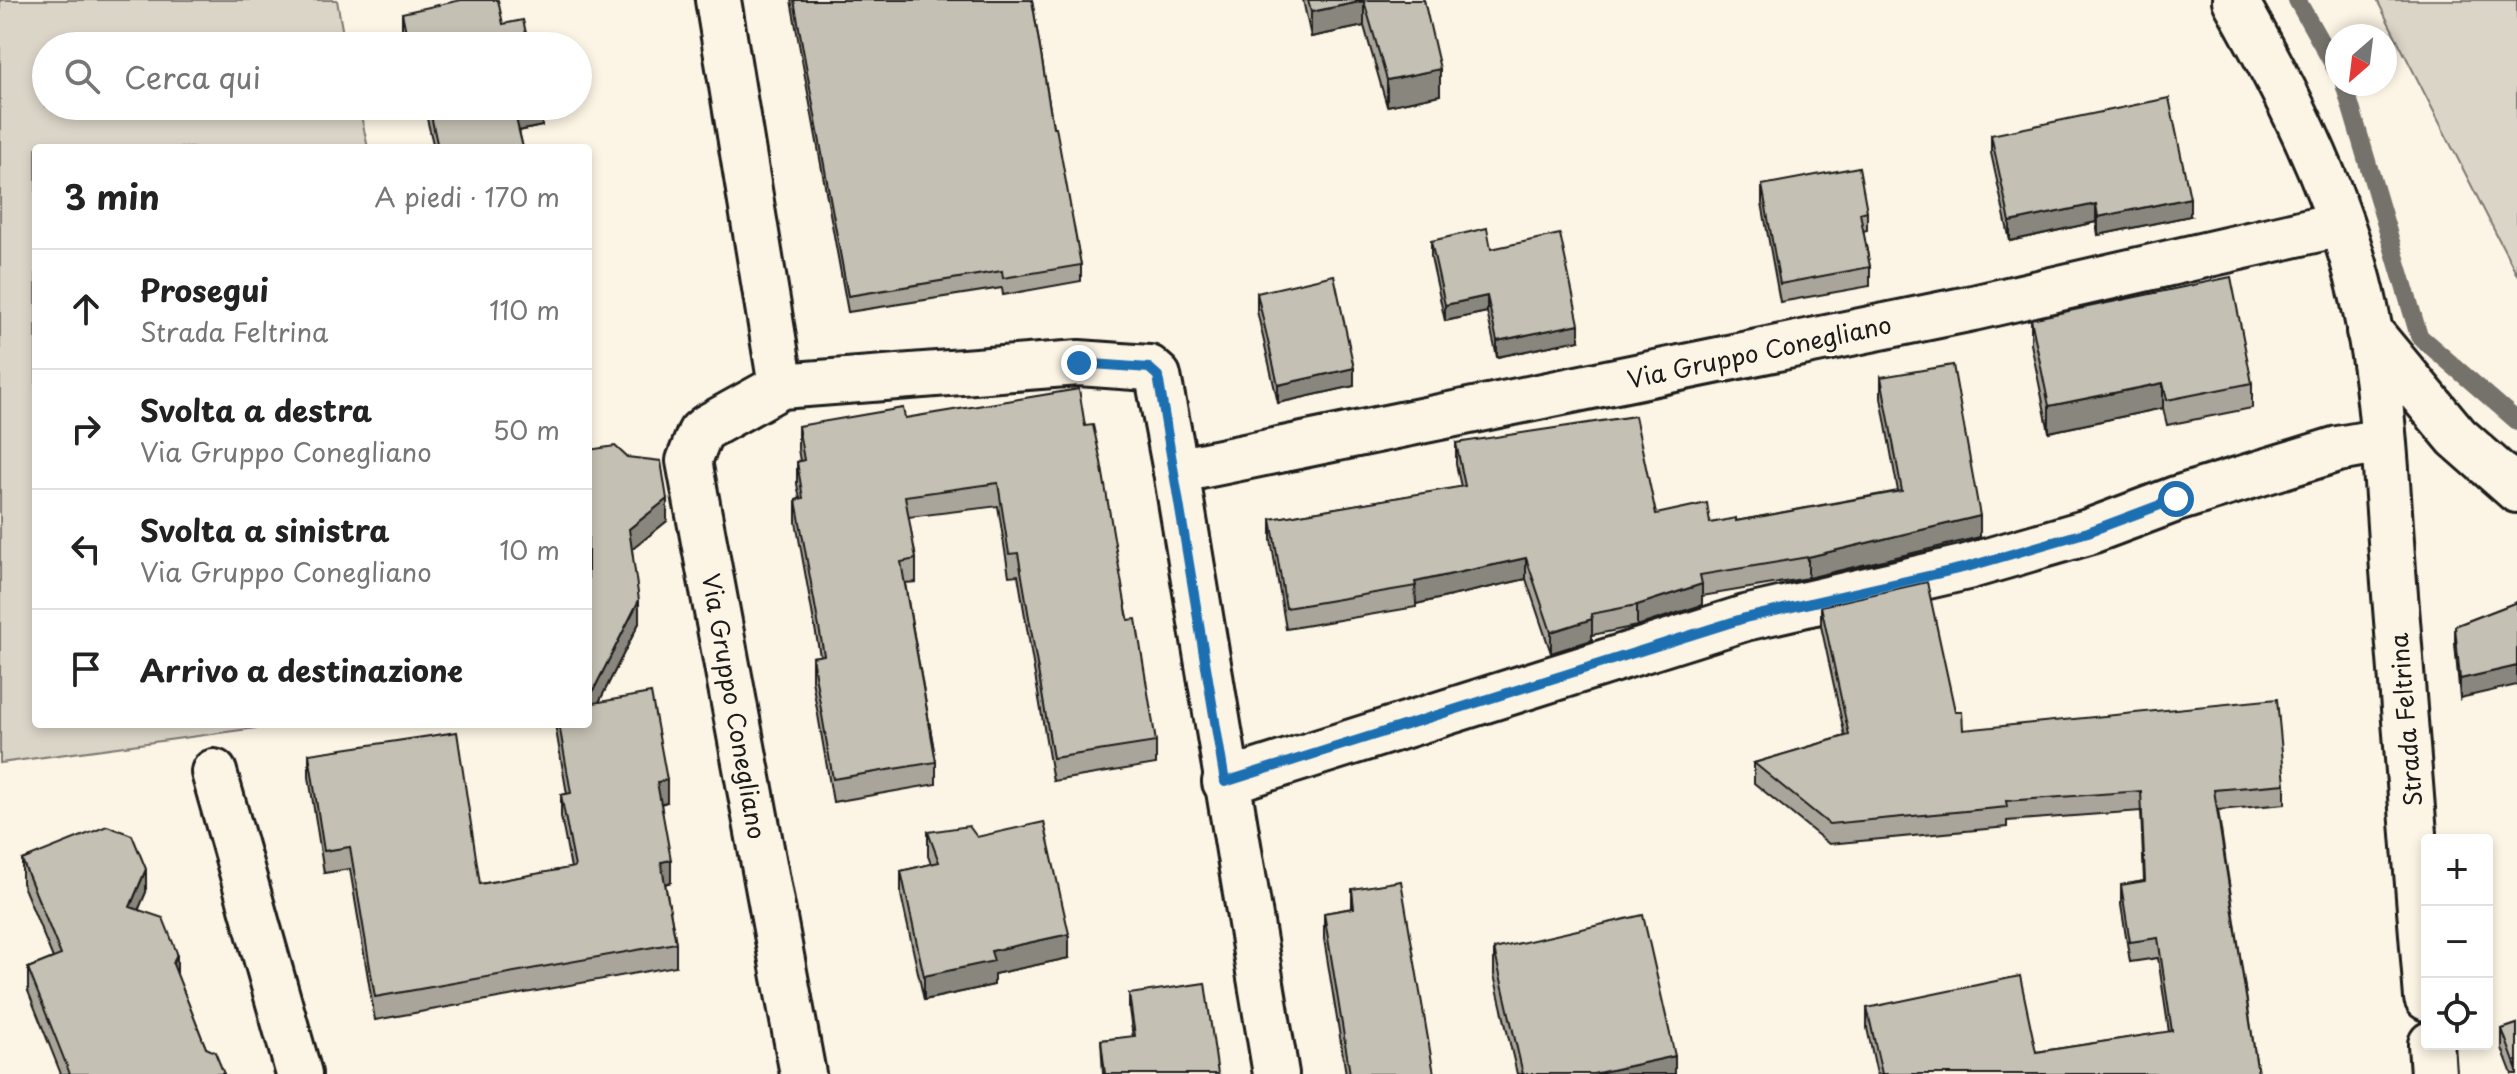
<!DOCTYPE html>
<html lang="it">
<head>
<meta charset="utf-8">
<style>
	:root { --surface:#fff; --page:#f6f6f6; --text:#222; --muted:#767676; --line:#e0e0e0 }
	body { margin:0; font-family:"Playpen Sans",sans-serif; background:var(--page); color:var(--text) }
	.controls { position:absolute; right:24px; bottom:24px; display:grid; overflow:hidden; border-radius:8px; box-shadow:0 4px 12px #0003 }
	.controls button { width:72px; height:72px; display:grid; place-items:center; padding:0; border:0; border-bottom:2px solid var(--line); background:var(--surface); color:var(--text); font:40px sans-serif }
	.compass { position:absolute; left:2325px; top:24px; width:72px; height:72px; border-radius:50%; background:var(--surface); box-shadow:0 4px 12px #0003; rotate:208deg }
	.stop { position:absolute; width:24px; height:24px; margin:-18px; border:6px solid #1f6fb2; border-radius:50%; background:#fff }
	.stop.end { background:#1f6fb2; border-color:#fff; box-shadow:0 2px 8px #0008 }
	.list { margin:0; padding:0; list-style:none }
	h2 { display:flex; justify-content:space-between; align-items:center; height:104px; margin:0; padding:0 32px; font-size:34px }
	h2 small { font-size:26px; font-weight:400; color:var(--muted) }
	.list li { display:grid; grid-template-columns:52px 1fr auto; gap:24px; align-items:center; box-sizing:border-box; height:120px; padding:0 32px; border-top:2px solid var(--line) }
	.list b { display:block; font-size:30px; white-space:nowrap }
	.list p { margin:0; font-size:26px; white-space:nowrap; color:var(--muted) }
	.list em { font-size:26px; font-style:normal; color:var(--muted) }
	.icon { flex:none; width:44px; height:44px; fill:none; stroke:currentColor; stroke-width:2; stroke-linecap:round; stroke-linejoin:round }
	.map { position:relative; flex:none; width:2517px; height:1074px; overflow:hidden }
	.search { position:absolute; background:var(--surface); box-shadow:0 4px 12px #0003; left:32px; top:32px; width:560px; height:88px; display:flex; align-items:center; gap:20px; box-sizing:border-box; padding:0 28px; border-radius:44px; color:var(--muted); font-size:30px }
	.panel { position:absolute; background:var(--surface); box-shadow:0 4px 12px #0003; left:32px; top:144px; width:560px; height:584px; border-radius:8px }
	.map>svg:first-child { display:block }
	.green { fill:#dbd5c8; stroke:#7c7872; stroke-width:2 }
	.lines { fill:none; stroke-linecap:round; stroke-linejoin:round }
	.stream { stroke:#75726c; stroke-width:18 }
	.street-casing { stroke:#1c1c1c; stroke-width:50 }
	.primary-casing { stroke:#1c1c1c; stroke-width:50 }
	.street { stroke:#fcf5e5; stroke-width:44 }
	.primary { stroke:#fcf5e5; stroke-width:44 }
	.wall { fill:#a9a59a; stroke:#1c1c1c; stroke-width:2 }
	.shaded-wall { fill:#89867d; stroke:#1c1c1c; stroke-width:2 }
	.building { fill:#c4c0b3; stroke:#1c1c1c; stroke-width:2 }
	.route { stroke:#1f6fb2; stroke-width:10 }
	.labels { text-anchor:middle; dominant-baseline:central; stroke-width:8; stroke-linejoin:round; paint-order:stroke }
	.street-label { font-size:24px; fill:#1c1c1c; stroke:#fcf5e5 }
</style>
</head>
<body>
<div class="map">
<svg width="2517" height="1074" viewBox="0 0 2517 1074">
	<rect width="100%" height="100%" fill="#fcf5e5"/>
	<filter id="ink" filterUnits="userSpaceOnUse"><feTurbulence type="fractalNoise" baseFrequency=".0125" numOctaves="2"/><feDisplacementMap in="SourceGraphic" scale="16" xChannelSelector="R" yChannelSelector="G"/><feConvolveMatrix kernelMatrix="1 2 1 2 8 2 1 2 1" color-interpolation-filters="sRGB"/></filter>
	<g filter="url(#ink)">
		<g class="green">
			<polygon points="0,0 337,0 345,46 46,46 46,106 359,106 368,148 36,148 36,724 285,724 0,763"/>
			<polygon points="2377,0 2517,0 2517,275"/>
		</g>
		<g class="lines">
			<g class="stream">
				<polyline points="2297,0 2337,71"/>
				<polyline points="2344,84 2419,336 2517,421"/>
			</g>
			<g class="street-casing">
				<g id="street">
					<polyline points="718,0 781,386"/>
					<polyline points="2369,331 2457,437 2517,490"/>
					<polyline points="1176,471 1276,1074"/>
					<polyline points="214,772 299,1074"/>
					<polyline points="1225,782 1745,618 1967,567 2088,532 2176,499 2338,449 2383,441"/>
					<polyline points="803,1074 689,461 700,433 707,427 781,386 1079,363 1149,368 1158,376 1176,471 1973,308 2340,224"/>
				</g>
			</g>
			<g class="primary-casing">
				<g id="primary">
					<path d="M2235,0C2285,89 2333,182 2359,282C2383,374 2386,474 2393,570C2404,712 2416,855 2427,998"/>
					<polyline points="2431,1044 2433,1074"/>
				</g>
			</g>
			<use href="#street" class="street"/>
			<use href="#primary" class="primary"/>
		</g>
		<g class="wall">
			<polygon points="791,0 1032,0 1053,127 1081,265 1081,281 1003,295 1002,288 848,312"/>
			<polygon points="1303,0 1424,0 1440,95 1387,106 1364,26 1311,37"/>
			<polygon points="402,13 503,24 529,46 404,46 402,35"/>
			<polygon points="424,106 542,106 542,126 519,131 523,148 434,148"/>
			<polygon points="1991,135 2190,216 2098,235 2096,222 2010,241 1991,153"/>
			<polygon points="1762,185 1867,211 1867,230 1863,231 1870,267 1870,286 1780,302 1762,203"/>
			<polygon points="1431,241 1491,249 1579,340 1497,357 1487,312 1445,321 1431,257"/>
			<polygon points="1257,293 1354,386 1278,403 1257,311"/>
			<polygon points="2031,319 2252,383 2252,408 2167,425 2163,408 2049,432 2031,344"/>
			<polygon points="1881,377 1980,537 1808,578 1702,596 1702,605 1637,626 1592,635 1592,640 1551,653 1526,579 1416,604 1416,607 1286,629 1271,540 1271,519 1461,487 1456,464 1456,443 1656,514 1710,523 1736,521 1898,491 1881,398"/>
			<polygon points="905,418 1085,426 1156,742 1156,764 1053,781 1018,575 1009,576 998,506 908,517 916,559 916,582 905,583 936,762 936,784 833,802 812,680 812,657 820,656 796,522 796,500 800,499 797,484 797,462 800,461 798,449 798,426"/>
			<polygon points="588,450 667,521 632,549 639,623 599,702 667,802 661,804 671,882 665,884 676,943 676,966 375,1020 350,869 324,873 309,777 309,754 480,884 571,868 561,817 561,795 567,794 555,724 588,724"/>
			<polygon points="2517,602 2460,698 2455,644 2455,626"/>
			<polygon points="1821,606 1955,711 1963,730 2285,784 2285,804 2218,810 2258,1074 1877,1074 1867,1028 1867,1008 2036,1052 2169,1032 2158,958 2130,962 2121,905 2121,885 2144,881 2141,811 2007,821 2007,827 1829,844 1754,783 1754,763 1845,736 1821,626"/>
			<polygon points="928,832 1069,958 994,974 994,985 924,1000 901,895 901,871 931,864 928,856"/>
			<polygon points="22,860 146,892 138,910 177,975 206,1048 224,1074 61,1074 28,991 28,968 53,958 22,883"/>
			<polygon points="1352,889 1434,1074 1346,1074 1324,939 1324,913 1352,908"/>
			<polygon points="1494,949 1675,1074 1517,1074 1494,975"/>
			<polygon points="1129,994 1218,1074 1103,1074 1101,1040 1133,1037 1129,1009"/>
			<polygon points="2517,1024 2517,1074 2512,1074 2502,1048 2502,1029"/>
		</g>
		<g class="shaded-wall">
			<polygon points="1364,1 1364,26 1311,37 1311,12"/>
			<polygon points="1440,69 1440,95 1387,106 1387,80"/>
			<polygon points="532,106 542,106 542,126 514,132 514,110"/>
			<polygon points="2190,198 2190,216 2098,235 2098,217"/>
			<polygon points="2096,204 2096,222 2010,241 2010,222"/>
			<polygon points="1487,296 1487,312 1445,321 1445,305"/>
			<polygon points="1579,324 1579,340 1497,357 1497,341"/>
			<polygon points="1354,368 1354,386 1278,403 1278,385"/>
			<polygon points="2163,383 2163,408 2049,432 2049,406"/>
			<polygon points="667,499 667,521 629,552 629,529"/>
			<polygon points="1980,516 1980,537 1808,578 1808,557"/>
			<polygon points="1526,558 1526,579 1416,604 1415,582"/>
			<polygon points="1702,584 1702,605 1637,626 1637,605"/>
			<polygon points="639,600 639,623 588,724 588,701"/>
			<polygon points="1592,619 1592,640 1551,653 1551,632"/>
			<polygon points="2517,666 2517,685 2460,698 2460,679"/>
			<polygon points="667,780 667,802 657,804 657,782"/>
			<polygon points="671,860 671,882 661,885 661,862"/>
			<polygon points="146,869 146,892 130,930 130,907"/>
			<polygon points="1069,934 1069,958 994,974 994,985 924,1000 924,976 991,951"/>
			<polygon points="177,953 177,976 173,964"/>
			<polygon points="1675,1056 1675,1074 1593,1074"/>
		</g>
		<g class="building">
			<polygon points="461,0 498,0 503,24 523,20 529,46 409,46 402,13"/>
			<polygon points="794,0 1032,0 1053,127 1056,127 1081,265 1003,278 1002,271 848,296"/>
			<polygon points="1308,0 1424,0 1440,69 1387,80 1364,1 1311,12"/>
			<polygon points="2169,98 2190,198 2098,217 2096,204 2010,222 1991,135"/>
			<polygon points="429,106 532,106 514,110 523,148 438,148"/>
			<polygon points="1859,167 1867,211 1860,213 1870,267 1780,284 1762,185"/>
			<polygon points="1487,228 1491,249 1560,234 1579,324 1497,341 1487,296 1445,305 1431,241"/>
			<polygon points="1334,275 1354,368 1278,385 1257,293"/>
			<polygon points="2231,277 2252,383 2167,400 2163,383 2049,406 2031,319"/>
			<polygon points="1953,365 1980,516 1808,557 1700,575 1702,584 1637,605 1591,614 1592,619 1551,632 1526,558 1415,582 1416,586 1286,608 1271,519 1465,486 1456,443 1635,416 1656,514 1707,503 1710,523 1736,518 1736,521 1902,491 1881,377"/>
			<polygon points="1079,389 1085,426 1093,425 1101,462 1128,620 1136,619 1156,742 1053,758 1018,553 1009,554 998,483 905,496 916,559 901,562 936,762 833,779 812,657 824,655 796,500 803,498 797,462 804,460 798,426 903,408 905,418"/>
			<polygon points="615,446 627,457 661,461 667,499 629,529 639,600 588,701 588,450"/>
			<polygon points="1927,582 1955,711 1962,711 1963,730 2277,699 2285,784 2214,790 2258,1074 1882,1074 1867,1008 2020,976 2036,1052 2172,1031 2158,938 2130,942 2121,885 2145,881 2141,791 2006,801 2007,807 1829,824 1754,763 1849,735 1821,606"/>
			<polygon points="2517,602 2517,666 2460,679 2455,626"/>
			<polygon points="651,693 667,780 657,782 671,860 661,862 676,943 375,997 350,847 324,851 309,754 457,732 480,884 575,867 561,795 571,793 559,724 588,724 588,704"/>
			<polygon points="1044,822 1069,934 991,951 994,961 924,976 901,871 939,862 928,832 969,826 977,837"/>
			<polygon points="107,826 132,835 146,869 130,907 163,918 177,953 173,964 206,1048 215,1052 224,1074 70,1074 28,968 61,955 22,860"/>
			<polygon points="1401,881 1434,1074 1350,1074 1324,913 1354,908 1352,889"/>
			<polygon points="1643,915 1675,1056 1593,1074 1523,1074 1494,949"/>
			<polygon points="1205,983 1218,1074 1105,1074 1101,1040 1135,1036 1129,994"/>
			<polygon points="2517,1024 2517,1070 2502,1029"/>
		</g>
	</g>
	<g class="lines" filter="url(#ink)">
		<polyline class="route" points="1079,363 1149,368 1158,376 1225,782 1745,618 1967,567 2088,532 2176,499"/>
	</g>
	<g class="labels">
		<g class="street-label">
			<text transform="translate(1759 351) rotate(-12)">Via Gruppo Conegliano</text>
			<text transform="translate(735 706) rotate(80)">Via Gruppo Conegliano</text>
			<text transform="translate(2405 720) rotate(-95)">Strada Feltrina</text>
		</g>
	</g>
</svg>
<div class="controls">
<button>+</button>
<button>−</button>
<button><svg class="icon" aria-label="locate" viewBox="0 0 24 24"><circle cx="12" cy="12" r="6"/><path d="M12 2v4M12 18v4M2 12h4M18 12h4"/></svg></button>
</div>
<svg class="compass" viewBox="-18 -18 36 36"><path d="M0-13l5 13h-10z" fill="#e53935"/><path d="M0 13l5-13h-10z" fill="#767676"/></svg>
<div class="stop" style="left:2176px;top:499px"></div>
<div class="stop end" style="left:1079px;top:363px"></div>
<div class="search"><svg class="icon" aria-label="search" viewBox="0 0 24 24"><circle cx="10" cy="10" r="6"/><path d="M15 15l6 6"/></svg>Cerca qui</div>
<section class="panel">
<h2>3 min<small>A piedi · 170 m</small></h2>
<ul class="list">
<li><svg class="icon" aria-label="ahead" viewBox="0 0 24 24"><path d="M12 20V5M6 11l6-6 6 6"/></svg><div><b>Prosegui</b><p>Strada Feltrina</p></div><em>110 m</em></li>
<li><svg class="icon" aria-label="right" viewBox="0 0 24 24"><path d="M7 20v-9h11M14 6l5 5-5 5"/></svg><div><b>Svolta a destra</b><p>Via Gruppo Conegliano</p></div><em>50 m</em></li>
<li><svg class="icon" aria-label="left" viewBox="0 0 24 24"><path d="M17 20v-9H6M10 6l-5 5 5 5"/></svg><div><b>Svolta a sinistra</b><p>Via Gruppo Conegliano</p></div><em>10 m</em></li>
<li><svg class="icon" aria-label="arrive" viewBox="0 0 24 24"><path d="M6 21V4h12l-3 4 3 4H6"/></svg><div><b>Arrivo a destinazione</b></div></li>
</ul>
</section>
</div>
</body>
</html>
